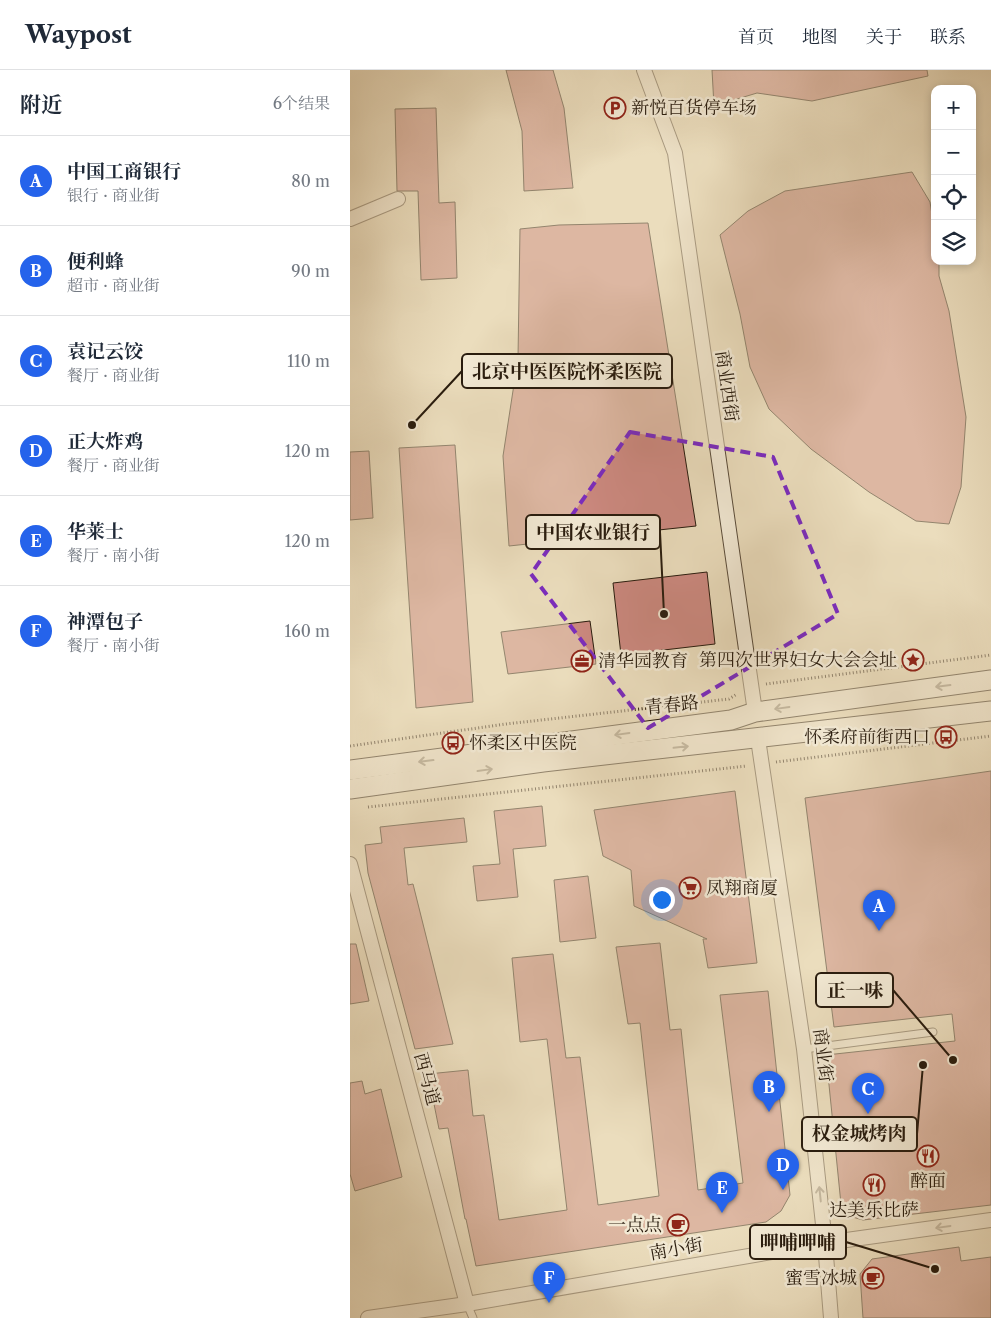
<!DOCTYPE html>
<html lang="zh">
<head>
<meta charset="utf-8">
<style>
	:root { --surface:#fff; --page:#f6f6f7; --text:#1f2937; --muted:#747a83; --line:#e0e1e3; --accent:#2563eb }
	body { margin:0; font-family:"Libre Caslon Text","Noto Serif SC",serif; background:var(--page); color:var(--text) }
	.controls { position:absolute; right:15px; top:15px; display:grid; overflow:hidden; border-radius:10px; box-shadow:0 2px 8px #0003 }
	.controls button { width:45px; height:45px; display:grid; place-items:center; padding:0; border:0; border-bottom:1px solid var(--line); background:var(--surface); color:var(--text); font:25px sans-serif }
	.you { position:absolute; left:311px; top:829px; width:18px; height:18px; margin:-12px; border:4px solid #fff; border-radius:50%; background:#1a73e8; box-shadow:0 0 0 8px #1a73e833 }
	.badge { display:grid; place-items:center; width:32px; height:32px; border-radius:50%; background:var(--accent); color:#fff; font-size:16px; font-weight:700 }
	.pin { position:absolute; translate:-50% -41px; filter:drop-shadow(0 1px 2px #0008) }
	.pin::after { content:''; position:absolute; top:26px; width:18px; height:15px; background:inherit; clip-path:polygon(0 0,100% 0,50% 100%) }
	.list { margin:0; padding:0; list-style:none }
	h2 { display:flex; justify-content:space-between; align-items:center; height:65px; margin:0; padding:0 20px; font-size:21px }
	h2 small { font-size:16px; font-weight:400; color:var(--muted) }
	.list li { display:grid; grid-template-columns:32px 1fr auto; gap:15px; align-items:center; box-sizing:border-box; height:90px; padding:0 20px; border-top:1px solid var(--line) }
	.list b { display:block; font-size:19px; white-space:nowrap }
	.list p { margin:0; font-size:16px; white-space:nowrap; color:var(--muted) }
	.list em { font-size:16px; font-style:normal; color:var(--muted) }
	.icon { flex:none; width:28px; height:28px; fill:none; stroke:currentColor; stroke-width:2; stroke-linecap:round; stroke-linejoin:round }
	.map { position:relative; flex:none; width:641px; height:1248px; overflow:hidden }
	header { display:flex; align-items:center; gap:30px; box-sizing:border-box; height:70px; padding:0 25px; background:var(--surface); border-bottom:1px solid var(--line) }
	header strong { font-size:24px }
	nav { display:flex; gap:28px; margin-inline-start:auto; font-size:18px }
	main { display:flex }
	aside { flex:1; background:var(--surface) }
	.map>svg:first-child { display:block }
	.building { fill:#cc8980; stroke:#291c0e }
	.lines { fill:none; stroke-linecap:round; stroke-linejoin:round }
	.lane-casing { stroke:#5a4c3a; stroke-width:9 }
	.street-casing { stroke:#5a4c3a; stroke-width:16 }
	.secondary-casing { stroke:#291c0e; stroke-width:21 }
	.path { stroke:#291c0e; stroke-width:3; stroke-dasharray:1 2.5; stroke-linecap:butt }
	.lane { stroke:#f2e9d4; stroke-width:7 }
	.street { stroke:#f2e9d4; stroke-width:14 }
	.secondary { stroke:#f2e9d4; stroke-width:19 }
	.oneway { stroke:#988d7b }
	.marked { fill:none; stroke:#7b2cbf; stroke-width:4; stroke-dasharray:10 6; stroke-linejoin:round }
	.labels { text-anchor:middle; dominant-baseline:central; stroke-width:5; stroke-linejoin:round; paint-order:stroke }
	.poi-label { font-size:18px; fill:#291c0e; stroke:#f2e9d4; text-anchor:start }
	.street-label { font-size:18px; fill:#291c0e; stroke:#f2e9d4 }
	.leader { fill:none; stroke:#291c0e; stroke-width:2 }
	.callout-dot { fill:#291c0e; stroke:#f2e9d4; stroke-width:2 }
	.callout { fill:#f2e9d4; stroke:#291c0e; stroke-width:2 }
	.callout-label { font-size:19px; text-anchor:middle; font-weight:bold; fill:#291c0e }
</style>
</head>
<body>
<header>
<strong>Waypost</strong>
<nav><a>首页</a><a>地图</a><a>关于</a><a>联系</a></nav>
</header>
<main>
<aside>
<h2>附近<small>6个结果</small></h2>
<ul class="list">
<li><span class="badge">A</span><div><b>中国工商银行</b><p>银行 · 商业街</p></div><em>80 m</em></li>
<li><span class="badge">B</span><div><b>便利蜂</b><p>超市 · 商业街</p></div><em>90 m</em></li>
<li><span class="badge">C</span><div><b>袁记云饺</b><p>餐厅 · 商业街</p></div><em>110 m</em></li>
<li><span class="badge">D</span><div><b>正大炸鸡</b><p>餐厅 · 商业街</p></div><em>120 m</em></li>
<li><span class="badge">E</span><div><b>华莱士</b><p>餐厅 · 南小街</p></div><em>120 m</em></li>
<li><span class="badge">F</span><div><b>神潭包子</b><p>餐厅 · 南小街</p></div><em>160 m</em></li>
</ul>
</aside>
<div class="map">
<svg width="641" height="1248" viewBox="0 0 641 1248">
	<rect width="100%" height="100%" fill="#ebddbd"/>
	<filter id="stains"><feTurbulence type="fractalNoise" baseFrequency=".004" numOctaves="4"/><feColorMatrix values="0 0 0 0 .2 0 0 0 0 .09 0 0 0 0 .02 0 0 0 .5 -.17"/></filter>
	<radialGradient id="worn" r=".72"><stop offset=".6" stop-color="#630" stop-opacity="0"/><stop offset="1" stop-color="#630" stop-opacity=".3"/></radialGradient>
	<g class="building">
		<polygon points="156,0 203,0 214,38 223,118 174,121 172,61"/>
		<polygon points="362,0 577,0 578,6 462,31 407,23 364,36"/>
		<polygon points="86,38 89,133 105,132 107,208 71,210 68,121 47,121 45,39"/>
		<polygon points="562,102 580,132 585,163 585,191 589,191 589,206 599,241 616,347 611,417 599,454 566,451 519,422 461,379 419,339 400,297 390,244 370,165 398,141 435,121"/>
		<polygon points="298,153 346,456 159,476 153,386 168,288 170,159 209,155"/>
		<polygon points="105,375 123,632 66,638 49,378"/>
		<polygon points="19,381 23,448 0,450 0,382"/>
		<polygon points="357,502 365,574 271,585 263,513"/>
		<polygon points="240,551 246,594 158,604 151,562"/>
		<polygon points="641,701 641,1135 513,1150 492,1144 476,985 605,971 602,944 484,957 455,728"/>
		<polygon points="385,721 407,893 358,898 353,869 357,869 284,836 281,800 253,786 244,740"/>
		<polygon points="192,736 196,776 163,779 168,827 127,831 123,796 150,794 144,741"/>
		<polygon points="114,748 117,772 54,778 58,815 63,814 103,974 65,979 18,803 15,775 32,773 30,757"/>
		<polygon points="238,806 246,868 210,872 204,810"/>
		<polygon points="310,873 320,960 331,959 348,1120 393,1113 370,925 418,921 440,1125 431,1141 416,1152 126,1196 116,1149 115,1149 98,1058 89,1059 78,1004 118,1000 123,1046 134,1045 149,1150 217,1140 197,969 170,972 162,888 203,884 216,988 230,987 248,1135 309,1126 290,953 278,954 266,877"/>
		<polygon points="0,874 6,874 19,931 0,934"/>
		<polygon points="12,1011 15,1024 31,1019 52,1107 5,1121 0,1104 0,1013"/>
		<polygon points="609,1177 611,1191 641,1187 641,1248 513,1248 510,1204 522,1189"/>
	</g>
	<g class="lines">
		<g class="lane-casing">
			<g id="lane">
				<polyline points="454,979 583,962"/>
				<polyline points="117,1234 123,1248"/>
			</g>
		</g>
		<g class="street-casing">
			<g id="street">
				<polyline points="294,0 325,83 405,642"/>
				<polyline points="0,149 48,129"/>
				<polyline points="408,669 454,979 475,1173 481,1248"/>
				<polyline points="0,794 117,1234"/>
				<polyline points="18,1248 117,1234 475,1173 641,1150"/>
			</g>
		</g>
		<g class="secondary-casing">
			<g id="secondary">
				<polyline points="0,700 381,650 405,642 641,610"/>
				<polyline points="0,719 193,692 641,641"/>
			</g>
		</g>
		<g class="path">
			<polyline points="416,614 641,585"/>
			<polyline points="0,676 156,654 379,629 387,624"/>
			<polyline points="426,692 641,666"/>
			<polyline points="18,737 397,696"/>
		</g>
		<use href="#lane" class="lane"/>
		<use href="#street" class="street"/>
		<use href="#secondary" class="secondary"/>
	</g>
	<defs><path id="oneway-shaft" d="M-6 0H5M1.5-3L5.5 0L1.5 3" fill="none" stroke-width="1.6" stroke-linecap="round" stroke-linejoin="round" transform="scale(1.25)"/></defs>
	<g class="oneway">
		<use href="#oneway-shaft" transform="translate(593 616) rotate(173)"/>
		<use href="#oneway-shaft" transform="translate(432 638) rotate(172)"/>
		<use href="#oneway-shaft" transform="translate(272 664) rotate(172)"/>
		<use href="#oneway-shaft" transform="translate(331 677) rotate(-6)"/>
		<use href="#oneway-shaft" transform="translate(76 691) rotate(173)"/>
		<use href="#oneway-shaft" transform="translate(135 700) rotate(-8)"/>
		<use href="#oneway-shaft" transform="translate(470 1124) rotate(-96)"/>
		<use href="#oneway-shaft" transform="translate(593 1157) rotate(172)"/>
	</g>
	<path d="M0 0H641V1248H0ZM280,362L423,387L488,544L298,658L181,504Z" fill="#ebddbd" fill-opacity=".55" fill-rule="evenodd"/>
	<path class="marked" d="M280,362L423,387L488,544L298,658L181,504Z"/>
	<defs>
		<g id="parking-ring" transform="scale(1.125)"><circle r="9.5" fill="#f2e9d4" stroke="#8f2418" stroke-width="1.5"/><path d="M-3.5-5.5H1a3.5 3.5 0 0 1 0 7H-1V5.5H-3.5ZM-1-3.4V-.6H.8a1.4 1.4 0 0 0 0-2.8Z" fill="#8f2418"/></g>
		<g id="sight-ring" transform="scale(1.125)"><circle r="9.5" fill="#f2e9d4" stroke="#8f2418" stroke-width="1.5"/><path d="M0-6L1.8-2.2L6-1.7L2.9 1.2L3.7 5.4L0 3.3L-3.7 5.4L-2.9 1.2L-6-1.7L-1.8-2.2Z" fill="#8f2418"/></g>
		<g id="office-ring" transform="scale(1.125)"><circle r="9.5" fill="#f2e9d4" stroke="#8f2418" stroke-width="1.5"/><path d="M-6-3h4V-5.5h4V-3h4V5H-6ZM-1-4.5V-3h2v-1.5ZM-6 0V1H6V0Z" fill="#8f2418"/></g>
		<g id="bus-ring" transform="scale(1.125)"><circle r="9.5" fill="#f2e9d4" stroke="#8f2418" stroke-width="1.5"/><path d="M-5-6H5V4H4V6H2V4H-2V6H-4V4H-5ZM-3.5-4V0h7V-4ZM-3.5 1.2v1.5H-2V1.2ZM2 1.2v1.5H3.5V1.2Z" fill="#8f2418"/></g>
		<g id="supermarket-ring" transform="scale(1.125)"><circle r="9.5" fill="#f2e9d4" stroke="#8f2418" stroke-width="1.5"/><path d="M-6-5.5h2.5l.6 2H6L4.5 2H-2.5L-4.4-4H-6ZM-1.5 3.2a1.3 1.3 0 1 0 .1 0ZM3 3.2a1.3 1.3 0 1 0 .1 0Z" fill="#8f2418"/></g>
		<g id="restaurant-ring" transform="scale(1.125)"><circle r="9.5" fill="#f2e9d4" stroke="#8f2418" stroke-width="1.5"/><path d="M-5-6h1v4h1v-4h1v4h1v-4h1v5L-1.5 .5V6h-2V.5L-5-1ZM5-6V6H3V1.5H1.5Q1.5-4 5-6Z" fill="#8f2418"/></g>
		<g id="cafe-ring" transform="scale(1.125)"><circle r="9.5" fill="#f2e9d4" stroke="#8f2418" stroke-width="1.5"/><path d="M-5.5-4.5H6V0H3Q3 3.5 0 3.5H-2.5Q-5.5 3.5-5.5 0ZM3-3.2v2h1.7v-2ZM-6 4.5H4V6H-6Z" fill="#8f2418"/></g>
	</defs>
	<g fill-rule="evenodd">
		<use href="#parking-ring" x="265" y="38"/>
		<use href="#sight-ring" x="563" y="590"/>
		<use href="#office-ring" x="232" y="591"/>
		<use href="#bus-ring" x="596" y="667"/>
		<use href="#bus-ring" x="103" y="673"/>
		<use href="#supermarket-ring" x="340" y="818"/>
		<use href="#restaurant-ring" x="578" y="1086"/>
		<use href="#restaurant-ring" x="524" y="1115"/>
		<use href="#cafe-ring" x="328" y="1155"/>
		<use href="#cafe-ring" x="523" y="1208"/>
	</g>
	<g class="labels">
		<g class="poi-label">
			<text x="281" y="38">新悦百货停车场</text>
			<text x="547" y="590" text-anchor="end">第四次世界妇女大会会址</text>
			<text x="248" y="591">清华园教育</text>
			<text x="580" y="667" text-anchor="end">怀柔府前街西口</text>
			<text x="119" y="673">怀柔区中医院</text>
			<text x="356" y="818">凤翔商厦</text>
			<text x="578" y="1111" text-anchor="middle">醉面</text>
			<text x="524" y="1140" text-anchor="middle">达美乐比萨</text>
			<text x="312" y="1155" text-anchor="end">一点点</text>
			<text x="507" y="1208" text-anchor="end">蜜雪冰城</text>
		</g>
		<g class="street-label">
			<text transform="translate(377 316) rotate(82)">商业西街</text>
			<text transform="translate(322 635) rotate(-6)">青春路</text>
			<text transform="translate(473 985) rotate(83)">商业街</text>
			<text transform="translate(77 1009) rotate(75)">西马道</text>
			<text transform="translate(326 1179) rotate(-10)">南小街</text>
		</g>
	</g>
	<path class="leader" d="M62 355L112 301M314 544L310 462M603 990L543 920M573 995L567 1064M585 1199L496 1172"/>
	<g class="callout-dot">
		<circle cx="62" cy="355" r="5"/>
		<circle cx="314" cy="544" r="5"/>
		<circle cx="603" cy="990" r="5"/>
		<circle cx="573" cy="995" r="5"/>
		<circle cx="585" cy="1199" r="5"/>
	</g>
	<g class="callout">
		<rect x="112" y="284" width="210" height="34" rx="5"/>
		<rect x="176" y="445" width="134" height="34" rx="5"/>
		<rect x="466" y="903" width="77" height="34" rx="5"/>
		<rect x="452" y="1047" width="115" height="34" rx="5"/>
		<rect x="400" y="1155" width="96" height="34" rx="5"/>
	</g>
	<g class="callout-label">
		<text x="217" y="308">北京中医医院怀柔医院</text>
		<text x="243" y="469">中国农业银行</text>
		<text x="505" y="927">正一味</text>
		<text x="509" y="1070">权金城烤肉</text>
		<text x="448" y="1179">呷哺呷哺</text>
	</g>
	<rect width="100%" height="100%" filter="url(#stains)"/>
	<rect width="100%" height="100%" fill="url(#worn)"/>
</svg>
<div class="controls">
<button>+</button>
<button>−</button>
<button><svg class="icon" aria-label="locate" viewBox="0 0 24 24"><circle cx="12" cy="12" r="6"/><path d="M12 2v4M12 18v4M2 12h4M18 12h4"/></svg></button>
<button><svg class="icon" aria-label="layers" viewBox="0 0 24 24"><path d="M12 4l9 5-9 5-9-5zM3 14l9 5 9-5"/></svg></button>
</div>
<div class="you"></div>
<div class="pin badge" style="left:529px;top:861px">A</div>
<div class="pin badge" style="left:419px;top:1042px">B</div>
<div class="pin badge" style="left:518px;top:1044px">C</div>
<div class="pin badge" style="left:433px;top:1120px">D</div>
<div class="pin badge" style="left:372px;top:1143px">E</div>
<div class="pin badge" style="left:199px;top:1233px">F</div>
</div>
</main>
</body>
</html>
